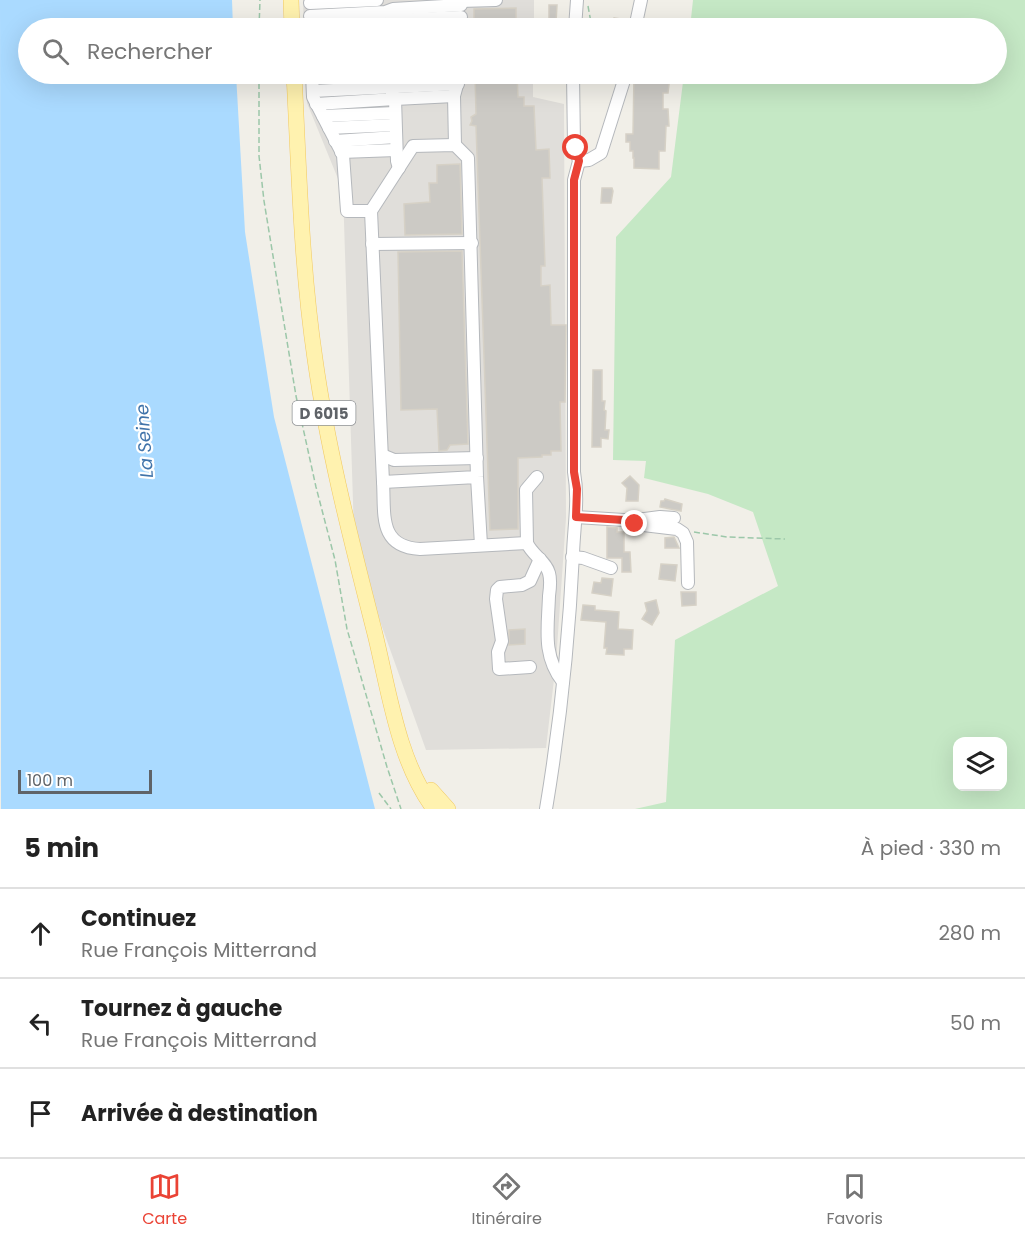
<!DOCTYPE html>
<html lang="fr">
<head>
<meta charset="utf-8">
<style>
	:root { --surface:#fff; --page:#f6f6f6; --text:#222; --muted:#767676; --line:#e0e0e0; --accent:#ea4335 }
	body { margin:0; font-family:Poppins,sans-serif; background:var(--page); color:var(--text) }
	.controls { position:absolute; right:18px; bottom:18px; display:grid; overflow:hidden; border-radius:12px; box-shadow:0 6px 24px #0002 }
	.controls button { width:54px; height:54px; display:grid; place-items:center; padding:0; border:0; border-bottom:2px solid var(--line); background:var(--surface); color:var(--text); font:30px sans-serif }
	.scale { position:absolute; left:18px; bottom:15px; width:134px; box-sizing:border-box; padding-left:6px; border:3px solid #5f6368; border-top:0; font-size:16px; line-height:21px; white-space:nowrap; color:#5f6368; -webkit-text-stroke:4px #fff; paint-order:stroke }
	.stop { position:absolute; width:18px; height:18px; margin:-14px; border:4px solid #ea4335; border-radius:50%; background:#fff }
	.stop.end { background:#ea4335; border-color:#fff; box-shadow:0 2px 6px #0008 }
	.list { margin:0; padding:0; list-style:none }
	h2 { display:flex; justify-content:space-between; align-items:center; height:78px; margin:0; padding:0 24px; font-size:26px }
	h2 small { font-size:20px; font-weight:400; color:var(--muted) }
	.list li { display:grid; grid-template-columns:39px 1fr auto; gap:18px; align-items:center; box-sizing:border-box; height:90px; padding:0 24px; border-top:2px solid var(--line) }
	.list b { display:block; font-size:22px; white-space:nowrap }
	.list p { margin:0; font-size:20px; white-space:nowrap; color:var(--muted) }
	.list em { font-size:20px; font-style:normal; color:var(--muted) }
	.icon { flex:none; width:33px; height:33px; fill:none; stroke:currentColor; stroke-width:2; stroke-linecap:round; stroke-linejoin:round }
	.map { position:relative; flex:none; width:1025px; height:809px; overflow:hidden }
	.search { position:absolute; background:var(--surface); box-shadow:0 6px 24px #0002; left:18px; right:18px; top:18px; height:66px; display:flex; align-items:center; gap:15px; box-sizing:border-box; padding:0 21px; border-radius:33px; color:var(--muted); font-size:22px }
	.sheet { height:348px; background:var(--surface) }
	nav { display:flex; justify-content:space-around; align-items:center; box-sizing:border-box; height:84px; border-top:2px solid var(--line); background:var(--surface); font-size:16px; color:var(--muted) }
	nav a { display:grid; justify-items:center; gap:3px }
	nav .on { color:var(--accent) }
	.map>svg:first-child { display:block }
	.industrial { fill:#e0deda }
	.green { fill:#c5e8c5; fill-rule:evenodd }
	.water { fill:#aadaff }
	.building { fill:#cccac5; stroke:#d6d1c6; stroke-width:1.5 }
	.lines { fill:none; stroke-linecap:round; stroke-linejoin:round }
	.minor-casing { stroke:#b5b8bc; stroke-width:14 }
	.major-casing { stroke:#f2c960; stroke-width:16 }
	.path { stroke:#9cc7a9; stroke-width:1.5; stroke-dasharray:6 3; stroke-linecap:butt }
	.minor { stroke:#fff; stroke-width:12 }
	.major { stroke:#fff2af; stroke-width:15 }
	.route { stroke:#ea4335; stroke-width:8 }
	.labels { text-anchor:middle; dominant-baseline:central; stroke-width:4.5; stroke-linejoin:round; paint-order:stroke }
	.shield { fill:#fff; stroke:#8f9295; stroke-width:1.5 }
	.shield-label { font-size:15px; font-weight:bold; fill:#5f6368 }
	.water-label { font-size:18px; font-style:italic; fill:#4174aa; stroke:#fff }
</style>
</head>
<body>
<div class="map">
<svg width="1025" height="809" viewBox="0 0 1025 809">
	<rect width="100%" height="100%" fill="#f1efe8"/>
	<g class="industrial">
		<polygon points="303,0 534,0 534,28 304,28"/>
		<polygon points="306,74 533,74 533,97 564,104 566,518 556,662 546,748 426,750 376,610 354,533 343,191 307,103"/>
	</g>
	<path class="green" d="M693,0H1025V809H635L666,802L675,640L778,586L753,512L708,494L644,478L646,461L613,460L616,237L671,177L684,74H996V28H690ZM958,742H1002V786H958Z"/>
	<polygon class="water" points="0,0 232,0 233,28 28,28 28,74 236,74 245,232 274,417 375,809 1,809"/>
	<g class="building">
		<polygon points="549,5 557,5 556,22 549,21"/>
		<polygon points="516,8 516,28 474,28 474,9"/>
		<polygon points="614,18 627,20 626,28 613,28"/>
		<polygon points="475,74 517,74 518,97 524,97 524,106 534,106 536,150 549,149 550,178 542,178 545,266 541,266 541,286 550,285 551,325 566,325 565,402 560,402 561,451 551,451 551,455 542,455 542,457 518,458 518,529 490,530 476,126 470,125 472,121 471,117 476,114"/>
		<polygon points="634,75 670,76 668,93 663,93 663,109 668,109 669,126 666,126 665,151 659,151 659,169 634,168 634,158 633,158 633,151 630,151 630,142 626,142 626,134 633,134"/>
		<polygon points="460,164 462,234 405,235 404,204 430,202 429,183 437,183 437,165"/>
		<polygon points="602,188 612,188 613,191 611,203 601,203"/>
		<polygon points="462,251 468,444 450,445 447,450 439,451 437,409 401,410 398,252"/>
		<polygon points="593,370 602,370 602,401 605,401 604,410 606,411 605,430 609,430 608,439 601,438 601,447 592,447"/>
		<polygon points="630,476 639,485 638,501 626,501 627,488 622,483"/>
		<polygon points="665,499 682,504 681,511 660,507 661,501 664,501"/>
		<polygon points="607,527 617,528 617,532 624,532 624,552 630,552 631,572 622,572 622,558 607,558"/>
		<polygon points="674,537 679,548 665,548 665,538"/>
		<polygon points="661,564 677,565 675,581 659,579"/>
		<polygon points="602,578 613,579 611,596 592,593 594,582 601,583"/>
		<polygon points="681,592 696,592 696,605 682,606"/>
		<polygon points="656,600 659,613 652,625 642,619 647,611 645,603"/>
		<polygon points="583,605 595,606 595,610 619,612 618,629 633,630 632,649 624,649 624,655 606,654 607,648 604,648 606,622 581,620"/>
		<polygon points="525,629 525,644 509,645 509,630"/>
	</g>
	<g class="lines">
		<g class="minor-casing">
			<g id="minor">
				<polyline points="460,1 496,0"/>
				<polyline points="310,3 377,0"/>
				<polyline points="310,16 385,12 393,9 461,5"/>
				<polyline points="311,28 386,24 393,20 461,17"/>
				<polyline points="575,28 577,0"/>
				<polyline points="635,28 641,0"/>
				<polyline points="312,74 313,97 343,155 347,211 371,211"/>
				<polyline points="391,76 459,74"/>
				<polyline points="312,78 391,74"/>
				<polyline points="313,91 458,84"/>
				<polyline points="316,104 395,99 392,93 391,74"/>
				<polyline points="323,116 395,113"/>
				<polyline points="329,128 395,125"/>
				<polyline points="335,141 396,137"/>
				<polyline points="455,145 454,96 460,74"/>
				<polyline points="341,152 396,150"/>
				<polyline points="579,161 589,160 601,153 626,74"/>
				<polyline points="399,168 397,161 395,99 454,96"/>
				<polyline points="372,244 472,243"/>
				<polyline points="382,455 394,460 477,458"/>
				<polyline points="477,477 383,482 371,211 413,146 455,145 468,158 477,477 481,545"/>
				<path d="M537,477L526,490L527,543C532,555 546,561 549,573C551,580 550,589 549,596C548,628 542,655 563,682"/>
				<path d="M383,482C385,514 378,547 420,549L527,543"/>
				<polyline points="576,517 624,520 635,524 677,529 683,533 687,542 688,583"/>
				<polyline points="637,520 660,517 674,518"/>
				<polyline points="572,557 583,558 611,568"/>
				<polyline points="530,667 499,669 498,652 502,641 496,599 497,590 500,587 522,585 530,581 540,559"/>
				<path d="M546,809C560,725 569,639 573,554C574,525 579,500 574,472V180L579,161L574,145L573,74"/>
			</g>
		</g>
		<g class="major-casing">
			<g id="major">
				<polyline points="291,0 292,28"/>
				<path d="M294,74C299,169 301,264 315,359C328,452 352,543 375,634C389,691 398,761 434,809"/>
				<polyline points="431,790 448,809"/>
			</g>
		</g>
		<g class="path">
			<polyline points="588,6 592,28"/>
			<polyline points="259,28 260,0"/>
			<polyline points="259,74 259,156 264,201 296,396 316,487 335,560 347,629 387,767 401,809"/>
			<polyline points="610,74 615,76"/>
			<polyline points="694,532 727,537 785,539"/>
			<polyline points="379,793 391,809"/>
		</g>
		<use href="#minor" class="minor"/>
		<use href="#major" class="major"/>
	</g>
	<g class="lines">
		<polyline class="route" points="576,148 579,161 574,180 574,472 577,489 576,517 624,520 635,524"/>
	</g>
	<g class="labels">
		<rect class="shield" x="292.5" y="401" width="63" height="24" rx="4.5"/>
		<g class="shield-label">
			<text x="324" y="413">D 6015</text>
		</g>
		<g class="water-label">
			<text transform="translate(144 441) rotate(-94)">La Seine</text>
		</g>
	</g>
</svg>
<div class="controls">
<button><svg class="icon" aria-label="layers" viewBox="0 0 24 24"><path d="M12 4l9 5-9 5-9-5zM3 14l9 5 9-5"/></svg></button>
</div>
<div class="scale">100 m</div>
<div class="stop" style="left:576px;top:148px"></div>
<div class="stop end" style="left:635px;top:524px"></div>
<div class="search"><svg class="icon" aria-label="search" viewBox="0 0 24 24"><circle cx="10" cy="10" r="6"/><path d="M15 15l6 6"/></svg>Rechercher</div>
</div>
<section class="sheet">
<h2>5 min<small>À pied · 330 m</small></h2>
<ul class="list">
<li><svg class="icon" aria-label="ahead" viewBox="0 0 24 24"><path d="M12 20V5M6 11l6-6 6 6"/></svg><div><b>Continuez</b><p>Rue François Mitterrand</p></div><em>280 m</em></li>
<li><svg class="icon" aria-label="left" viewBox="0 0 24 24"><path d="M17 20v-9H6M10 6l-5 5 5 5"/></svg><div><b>Tournez à gauche</b><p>Rue François Mitterrand</p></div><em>50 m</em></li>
<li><svg class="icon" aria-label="arrive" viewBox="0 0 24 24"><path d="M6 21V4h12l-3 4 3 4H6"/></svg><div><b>Arrivée à destination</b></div></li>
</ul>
</section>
<nav>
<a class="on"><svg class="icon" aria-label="map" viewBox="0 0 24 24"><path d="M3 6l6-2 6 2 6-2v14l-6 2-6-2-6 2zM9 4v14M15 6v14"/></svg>Carte</a>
<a><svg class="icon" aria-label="directions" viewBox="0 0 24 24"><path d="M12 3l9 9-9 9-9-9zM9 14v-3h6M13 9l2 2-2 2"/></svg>Itinéraire</a>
<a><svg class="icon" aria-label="saved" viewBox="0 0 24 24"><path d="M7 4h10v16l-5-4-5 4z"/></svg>Favoris</a>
</nav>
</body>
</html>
